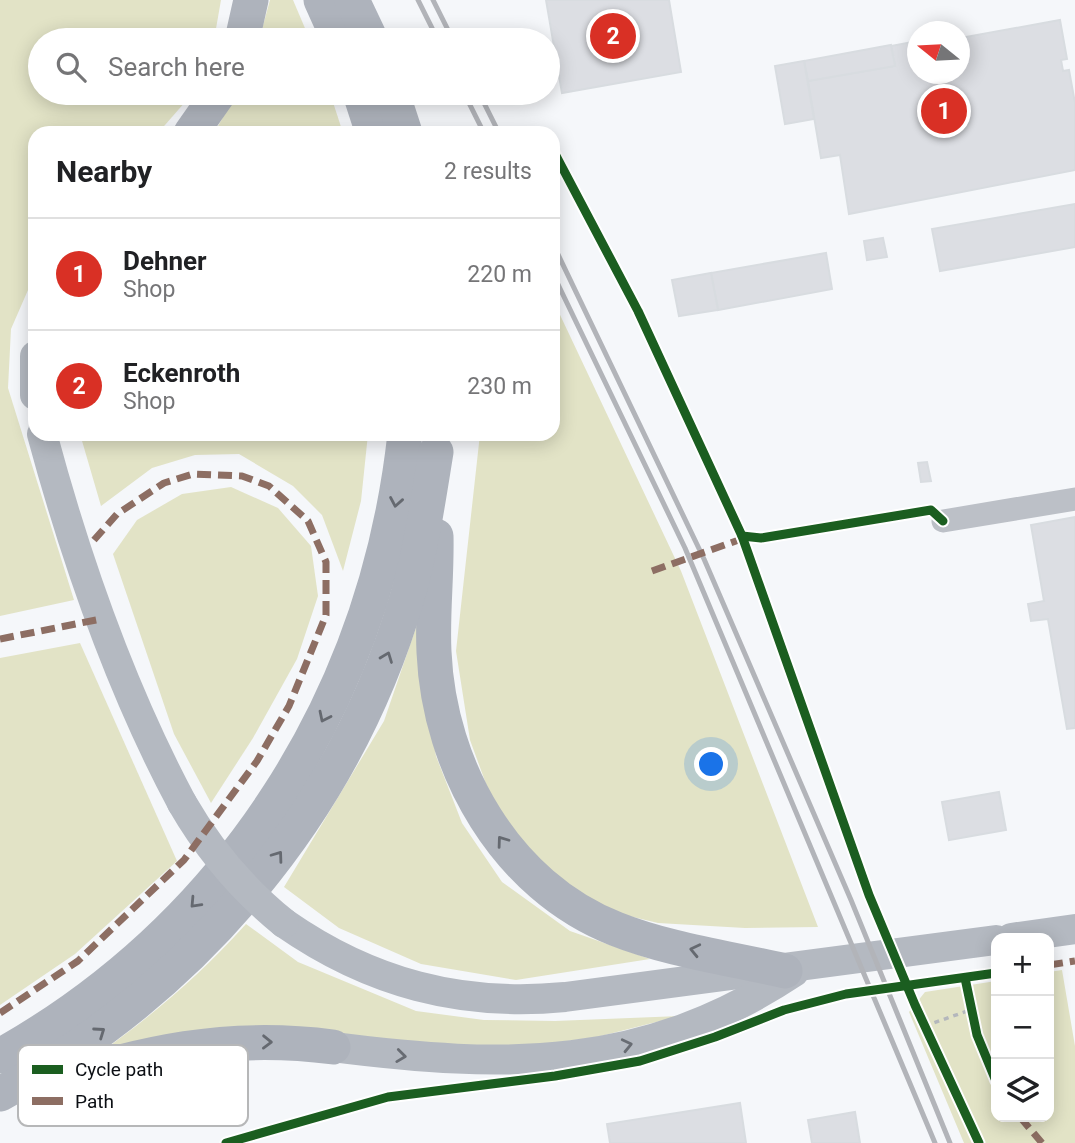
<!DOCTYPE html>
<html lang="en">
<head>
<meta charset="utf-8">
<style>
	:root { --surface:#fff; --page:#f6f6f6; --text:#202124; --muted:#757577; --line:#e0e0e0; --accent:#d93025 }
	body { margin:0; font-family:Roboto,sans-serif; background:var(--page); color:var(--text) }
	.controls { position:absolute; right:21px; bottom:21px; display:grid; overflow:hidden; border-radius:14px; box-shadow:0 4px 18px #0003 }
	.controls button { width:63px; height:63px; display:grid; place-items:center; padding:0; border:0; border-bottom:2px solid var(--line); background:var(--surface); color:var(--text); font:35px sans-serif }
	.compass { position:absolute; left:907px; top:21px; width:63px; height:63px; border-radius:50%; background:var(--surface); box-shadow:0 4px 18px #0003; rotate:288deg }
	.you { position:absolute; left:712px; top:765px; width:24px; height:24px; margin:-18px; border:5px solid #fff; border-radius:50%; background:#1a73e8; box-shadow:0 0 0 10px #1a73e833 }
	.badge { display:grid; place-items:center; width:46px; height:46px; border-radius:50%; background:var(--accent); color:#fff; font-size:23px; font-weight:700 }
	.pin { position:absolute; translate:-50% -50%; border:4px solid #fff; box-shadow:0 2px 7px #0006 }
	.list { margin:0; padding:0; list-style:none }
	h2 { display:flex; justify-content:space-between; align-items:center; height:91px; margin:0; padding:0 28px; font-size:30px }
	h2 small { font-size:23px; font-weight:400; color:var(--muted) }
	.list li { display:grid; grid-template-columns:46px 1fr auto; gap:21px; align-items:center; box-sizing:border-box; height:112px; padding:0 28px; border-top:2px solid var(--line) }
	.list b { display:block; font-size:26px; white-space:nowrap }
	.list p { margin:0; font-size:23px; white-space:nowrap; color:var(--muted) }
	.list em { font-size:23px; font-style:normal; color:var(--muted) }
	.icon { flex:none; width:38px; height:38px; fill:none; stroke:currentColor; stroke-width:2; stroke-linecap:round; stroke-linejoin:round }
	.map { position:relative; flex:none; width:1075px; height:1143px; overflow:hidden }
	.search { position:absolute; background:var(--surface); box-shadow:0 4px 18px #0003; left:28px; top:28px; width:532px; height:77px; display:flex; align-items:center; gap:18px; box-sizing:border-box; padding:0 24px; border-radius:38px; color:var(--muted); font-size:26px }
	.panel { position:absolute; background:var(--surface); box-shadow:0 4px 18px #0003; left:28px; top:126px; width:532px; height:315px; border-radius:21px }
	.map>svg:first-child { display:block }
	.green { fill:#e2e3c6 }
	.building { fill:#dcdee3; stroke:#d8dce0; stroke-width:2 }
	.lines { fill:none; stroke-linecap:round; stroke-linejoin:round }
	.path { stroke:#b4b7bc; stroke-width:3.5; stroke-dasharray:5 5; stroke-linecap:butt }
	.minor { stroke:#bcc0c7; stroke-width:23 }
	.major { stroke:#b4b9c1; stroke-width:30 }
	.highway { stroke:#aeb3bc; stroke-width:35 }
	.rail { stroke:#b2b4b9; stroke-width:5 }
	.major-bridge { stroke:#b4b9c1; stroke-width:30 }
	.quiet { stroke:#8d6e63; stroke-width:7; stroke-dasharray:14 7; stroke-linecap:butt }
	.cycleway-casing { stroke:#fff; stroke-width:13 }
	.cycleway { stroke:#1b5e20; stroke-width:9 }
	.oneway { stroke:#656970 }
	.oneway2 { stroke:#686c73 }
	.key { fill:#fff; stroke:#b6b7b8; stroke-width:2 }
	.key-label { font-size:19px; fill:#0c0f14 }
</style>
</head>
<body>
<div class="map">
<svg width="1075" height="1143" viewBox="0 0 1075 1143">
	<rect width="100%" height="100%" fill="#f5f7fa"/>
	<g class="green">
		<polygon points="0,0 221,0 214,40 40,40 40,93 193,93 158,133 35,133 35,274 11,329 8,388 74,600 0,616"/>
		<polygon points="270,0 293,0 310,40 259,40"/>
		<polygon points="237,93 330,93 343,133 214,133"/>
		<polygon points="553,300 681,571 818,927 745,928 658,923 604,910 532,858 493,803 470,740 456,651 480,434 553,434"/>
		<polygon points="80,434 368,434 361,501 343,571 322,515 293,486 239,454 195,455 152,468 101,506"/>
		<polygon points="231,487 278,508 311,546 318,596 297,659 253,738 211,803 174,734 113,554 137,520 182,494"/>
		<polygon points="422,610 423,683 436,756 462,823 502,882 570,931 650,959 516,980 421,964 339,928 284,887 384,721"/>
		<polygon points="80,643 177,861 75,954 0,1005 0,658"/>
		<path d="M246,924L298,962L416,1011L484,1020L555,1021L680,1016L597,1037L502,1050L96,1056C154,1014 198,977 246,924Z"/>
		<polygon points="1062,970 1075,1046 1075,1143 964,1143 909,1012 925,992 996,981 996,1117 1049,1117 1049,972"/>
	</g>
	<g class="building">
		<polygon points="546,0 669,0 681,72 562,93"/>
		<polygon points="1060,20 1067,59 1061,60 1063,71 1069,70 1075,103 1075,170 849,214 840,155 821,158 808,81 895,66 891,46 918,41 918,74 960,74 960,38"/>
		<polygon points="891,45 895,66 808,81 804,61"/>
		<polygon points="804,61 814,119 785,124 775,66"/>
		<polygon points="1075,204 1075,247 940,271 932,229"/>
		<polygon points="883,238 887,257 867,260 864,241"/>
		<polygon points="826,253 832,289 718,310 711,273"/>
		<polygon points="711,273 718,310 679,316 672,280"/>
		<polygon points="927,462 931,481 921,482 918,463"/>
		<polygon points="1075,517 1075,728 1067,729 1048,619 1031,621 1028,604 1044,601 1031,525"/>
		<polygon points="999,792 1006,830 949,840 942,802"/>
		<polygon points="740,1103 746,1143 610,1143 607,1124"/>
		<polygon points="855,1112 860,1143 812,1143 808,1120"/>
	</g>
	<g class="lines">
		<polyline class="path" points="925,1026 970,1010"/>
		<polyline class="minor" points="943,521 1075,499"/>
		<g class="major">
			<polyline points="35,356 35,395"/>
			<path d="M42,434C76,560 120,687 182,803"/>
			<path d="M284,923C370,983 461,1007 565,997L996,940"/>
			<polyline points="1011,938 1075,929"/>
			<path d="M333,1047C506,1069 643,1072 794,972"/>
		</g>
		<g class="highway">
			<polyline points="321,0 339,40"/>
			<polyline points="352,0 371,40"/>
			<polyline points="242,40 251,0"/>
			<polyline points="360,93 373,133"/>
			<polyline points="392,93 405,133"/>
			<polyline points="191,133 219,93"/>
			<path d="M436,536C437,575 432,614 434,652C439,768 506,886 616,929C669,950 729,958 785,971"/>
			<path d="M0,1056C232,925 376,698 405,434"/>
			<path d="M41,1084C146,1053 224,1033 333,1047"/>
			<path d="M0,1094C195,988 344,812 407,598C421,550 428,501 436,452"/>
		</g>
		<g class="rail">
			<polyline points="418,0 438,40"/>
			<polyline points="433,0 453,40"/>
			<polyline points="464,93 484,133"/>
			<polyline points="479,93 499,133"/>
			<polyline points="553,244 704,559 851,900 950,1143"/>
			<polyline points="553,274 685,548 935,1143"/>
		</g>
		<path class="major-bridge" d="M182,803C209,850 242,889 284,923"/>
		<g class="quiet">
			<polyline points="652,571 747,537"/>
			<polyline points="0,639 101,619"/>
			<polyline points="1049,965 1075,961"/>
			<polyline points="0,1013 78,961 184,860 257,761 289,706 326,615 326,562 308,521 269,486 242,476 193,474 164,483 117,514 94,540"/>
			<polyline points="1020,1117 1042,1143"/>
		</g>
		<g class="cycleway-casing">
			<g id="cycleway">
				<polyline points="553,150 638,311 742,536 869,895 915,1005 979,1143"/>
				<polyline points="742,536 761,538 931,510 943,521"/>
				<polyline points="965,978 977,1035 996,1081"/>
				<polyline points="226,1143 388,1097 555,1076 640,1061 715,1037 784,1010 846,994 996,973"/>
			</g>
		</g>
		<use href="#cycleway" class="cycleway"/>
	</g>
	<defs><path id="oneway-chevron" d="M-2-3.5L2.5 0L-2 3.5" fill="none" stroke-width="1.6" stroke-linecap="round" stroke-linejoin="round" transform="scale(1.75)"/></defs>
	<g class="oneway">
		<use href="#oneway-chevron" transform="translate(396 502) rotate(100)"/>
		<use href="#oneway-chevron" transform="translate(387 657) rotate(-69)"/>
		<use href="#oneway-chevron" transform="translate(324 717) rotate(116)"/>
		<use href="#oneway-chevron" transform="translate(502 841) rotate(-126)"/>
		<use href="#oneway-chevron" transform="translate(278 856) rotate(-54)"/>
		<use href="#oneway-chevron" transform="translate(195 903) rotate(133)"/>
		<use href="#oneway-chevron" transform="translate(695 950) rotate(-167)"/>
		<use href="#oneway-chevron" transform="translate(100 1032) rotate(-35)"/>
		<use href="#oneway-chevron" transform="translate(267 1042) rotate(1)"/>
	</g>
	<g class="oneway2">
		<use href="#oneway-chevron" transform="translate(627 1045) rotate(-13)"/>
		<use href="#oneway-chevron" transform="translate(401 1056) rotate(7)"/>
	</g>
	<rect x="18" y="1045" width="230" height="81" rx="10" class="key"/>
	<rect x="32" y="1065" width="31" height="9" fill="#1b5e20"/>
	<rect x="32" y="1097" width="31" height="8" fill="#8d6e63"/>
	<g class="key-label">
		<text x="75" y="1076">Cycle path</text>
		<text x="75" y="1108">Path</text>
	</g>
</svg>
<div class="controls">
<button>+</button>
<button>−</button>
<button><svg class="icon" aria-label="layers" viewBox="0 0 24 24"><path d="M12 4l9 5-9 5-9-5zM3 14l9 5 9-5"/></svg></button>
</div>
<svg class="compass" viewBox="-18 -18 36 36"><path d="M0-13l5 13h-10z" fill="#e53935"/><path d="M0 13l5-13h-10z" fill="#757577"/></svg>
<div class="you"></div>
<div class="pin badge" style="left:944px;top:111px">1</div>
<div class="pin badge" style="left:613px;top:36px">2</div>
<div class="search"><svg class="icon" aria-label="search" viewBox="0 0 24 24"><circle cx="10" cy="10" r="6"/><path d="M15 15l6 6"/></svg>Search here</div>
<section class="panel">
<h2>Nearby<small>2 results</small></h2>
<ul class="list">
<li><span class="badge">1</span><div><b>Dehner</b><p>Shop</p></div><em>220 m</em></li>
<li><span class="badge">2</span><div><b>Eckenroth</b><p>Shop</p></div><em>230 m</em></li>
</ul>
</section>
</div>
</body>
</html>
